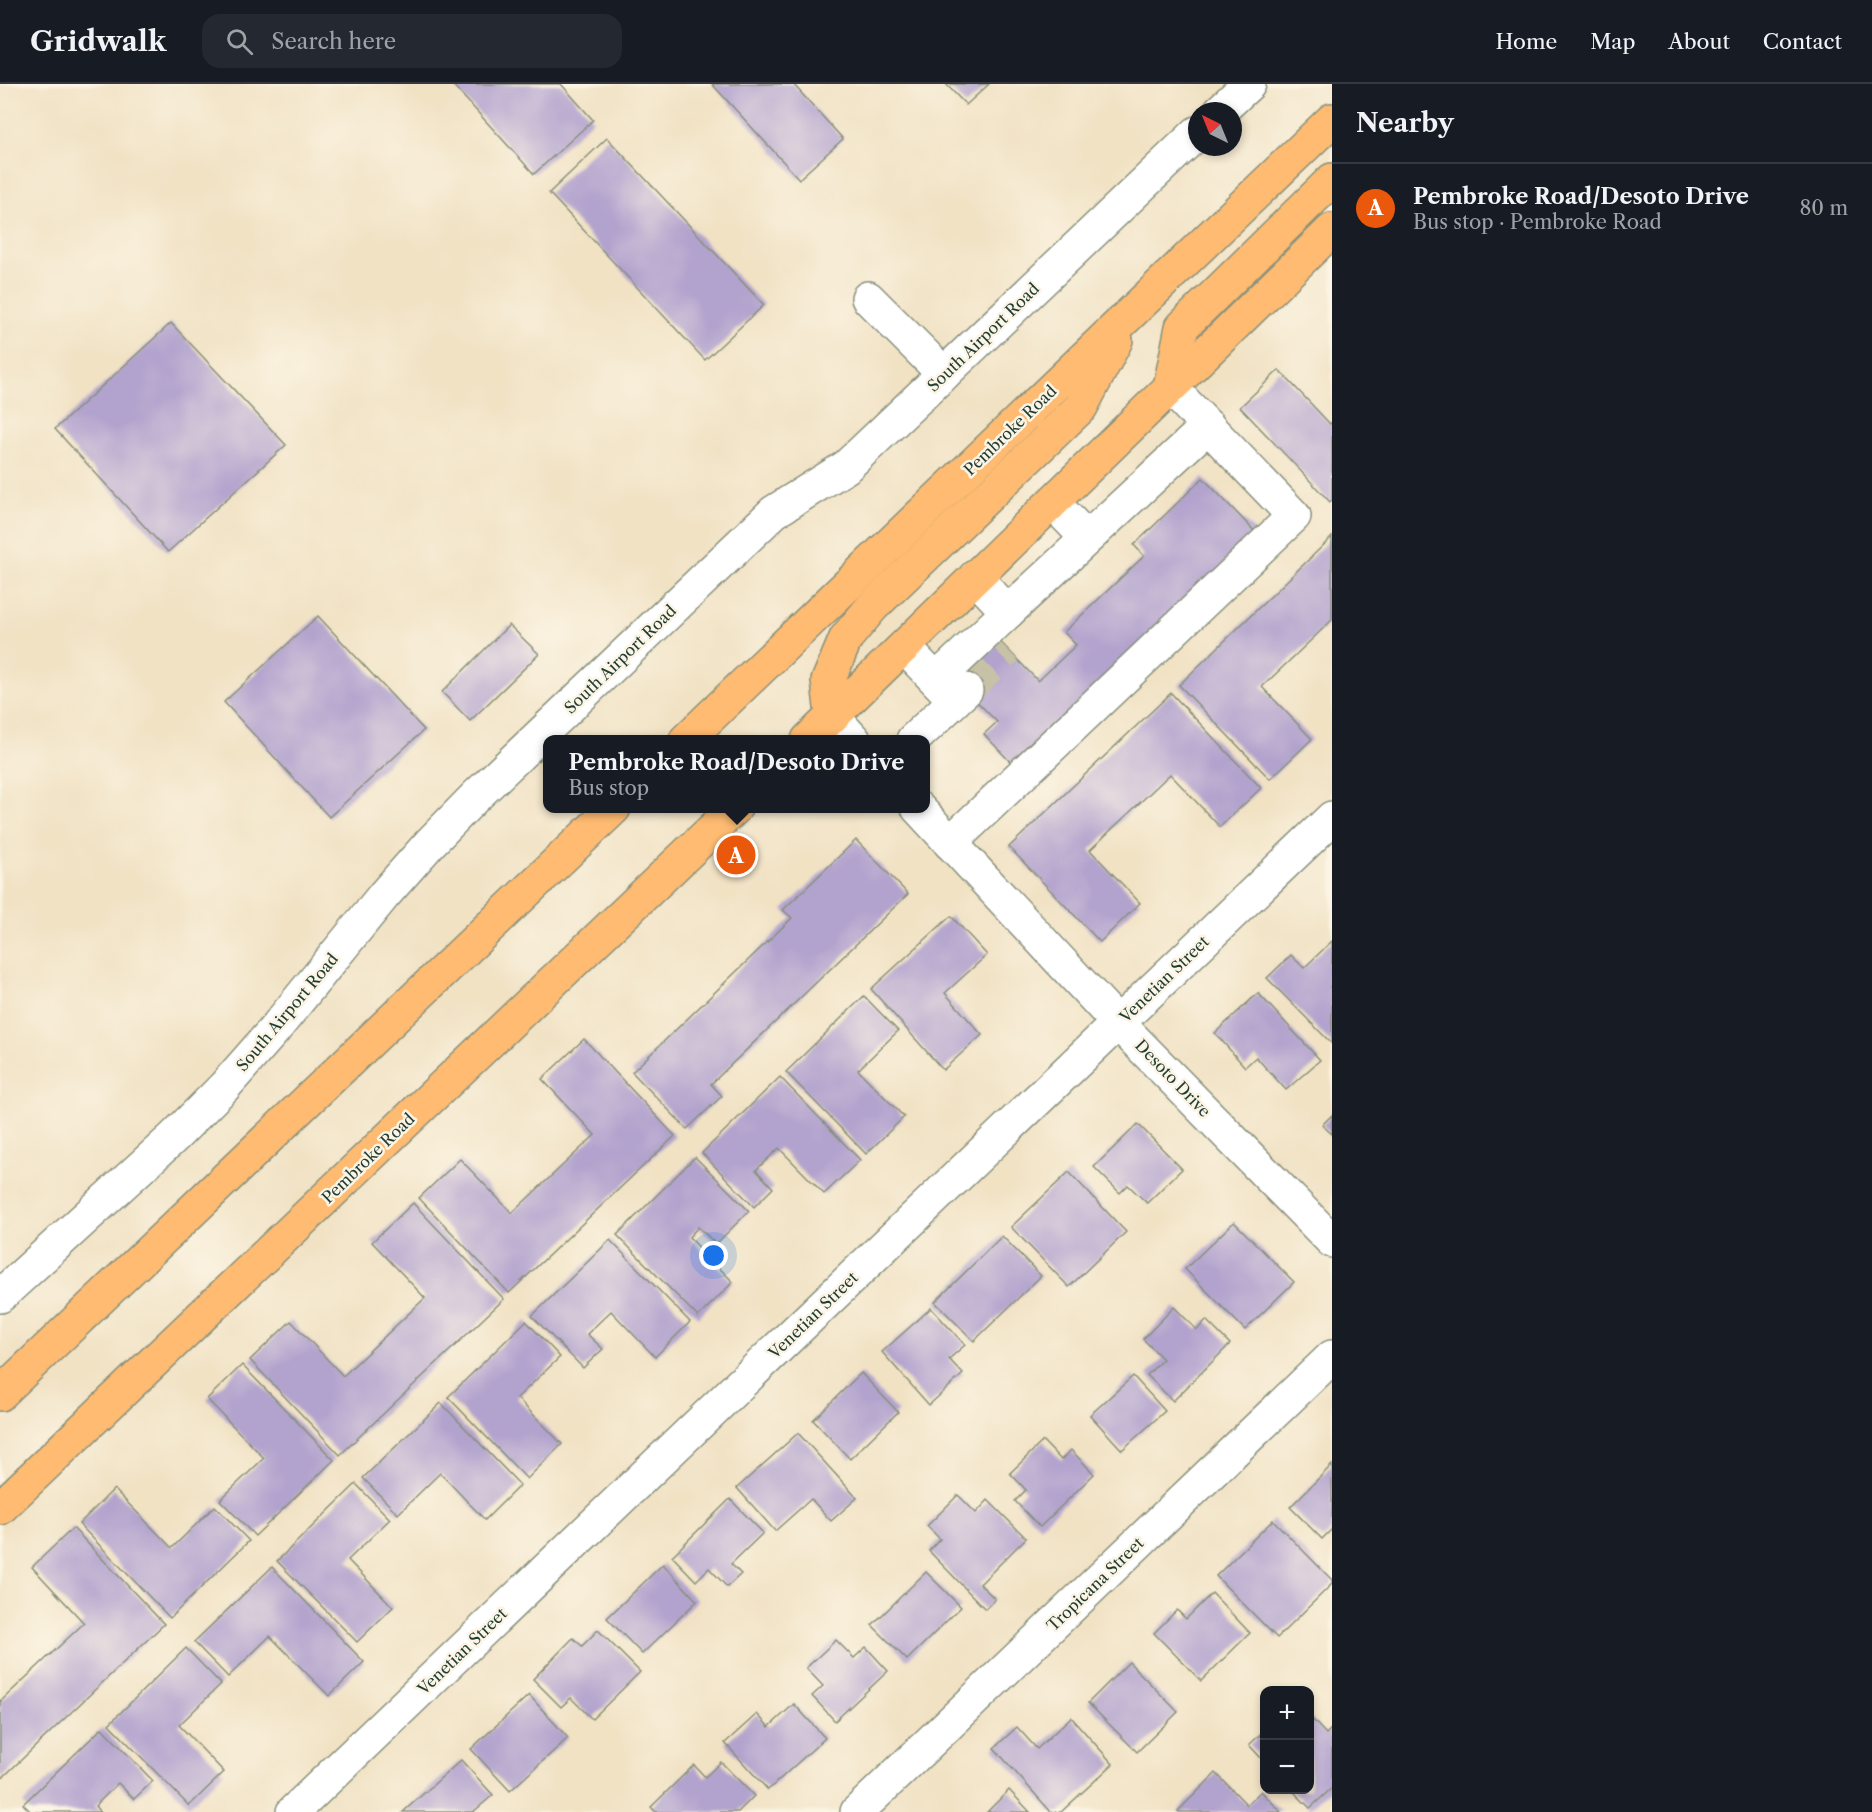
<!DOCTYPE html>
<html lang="en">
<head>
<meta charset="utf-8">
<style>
	:root { --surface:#171b24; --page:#242831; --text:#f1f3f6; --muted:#9ea1a6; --line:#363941; --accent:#ea580c }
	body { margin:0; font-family:"Libre Caslon Text",serif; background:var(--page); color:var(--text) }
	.controls { position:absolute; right:18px; bottom:18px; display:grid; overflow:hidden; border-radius:12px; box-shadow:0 3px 9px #0003 }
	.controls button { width:54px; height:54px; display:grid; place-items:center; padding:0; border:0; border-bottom:2px solid var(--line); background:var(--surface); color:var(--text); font:30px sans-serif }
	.compass { position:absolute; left:1188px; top:18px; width:54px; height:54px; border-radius:50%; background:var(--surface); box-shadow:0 3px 9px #0003; rotate:317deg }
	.you { position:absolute; left:714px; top:1172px; width:21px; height:21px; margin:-15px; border:4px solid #fff; border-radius:50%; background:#1a73e8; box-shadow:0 0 0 9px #1a73e833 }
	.badge { display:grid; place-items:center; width:39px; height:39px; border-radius:50%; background:var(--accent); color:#fff; font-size:20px; font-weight:700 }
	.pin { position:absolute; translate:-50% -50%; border:3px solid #fff; box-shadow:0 2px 6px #0006 }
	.popup { position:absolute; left:543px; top:651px; width:387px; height:78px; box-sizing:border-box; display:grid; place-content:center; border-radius:12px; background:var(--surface); filter:drop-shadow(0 2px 4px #0005); font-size:20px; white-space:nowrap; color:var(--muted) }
	.popup b { font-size:22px; color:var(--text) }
	.popup::after { content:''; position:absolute; left:50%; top:100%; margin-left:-12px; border:12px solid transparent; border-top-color:var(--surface) }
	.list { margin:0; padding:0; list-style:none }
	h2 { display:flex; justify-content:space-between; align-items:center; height:78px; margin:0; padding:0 24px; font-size:26px }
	h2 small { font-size:20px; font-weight:400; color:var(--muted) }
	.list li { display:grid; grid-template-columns:39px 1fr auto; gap:18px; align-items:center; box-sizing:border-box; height:90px; padding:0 24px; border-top:2px solid var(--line) }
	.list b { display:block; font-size:22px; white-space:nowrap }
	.list p { margin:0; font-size:20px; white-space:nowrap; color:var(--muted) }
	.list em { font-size:20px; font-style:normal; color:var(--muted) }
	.icon { flex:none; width:33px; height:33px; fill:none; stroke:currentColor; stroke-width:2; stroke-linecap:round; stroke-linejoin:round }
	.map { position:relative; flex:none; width:1332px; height:1728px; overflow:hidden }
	header { display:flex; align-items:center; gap:36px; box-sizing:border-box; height:84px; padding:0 30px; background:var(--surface); border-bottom:2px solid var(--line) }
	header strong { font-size:28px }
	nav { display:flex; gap:33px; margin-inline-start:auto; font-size:21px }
	.search { width:420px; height:54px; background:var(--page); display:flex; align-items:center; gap:15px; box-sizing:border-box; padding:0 21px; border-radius:18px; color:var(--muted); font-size:22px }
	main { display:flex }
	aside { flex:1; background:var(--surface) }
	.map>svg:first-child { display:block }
	.building { fill:#b2a3ce }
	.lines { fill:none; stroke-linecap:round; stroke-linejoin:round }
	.minor-tunnel { stroke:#c7c1a7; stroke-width:33; stroke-dasharray:33 16; stroke-linecap:butt }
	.minor-casing { stroke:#88907c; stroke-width:36 }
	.major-casing { stroke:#88907c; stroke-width:36 }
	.minor { stroke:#fff; stroke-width:33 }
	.major { stroke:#febb71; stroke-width:33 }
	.labels { text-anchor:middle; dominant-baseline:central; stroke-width:5; stroke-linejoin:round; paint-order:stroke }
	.street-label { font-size:16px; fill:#1f3d34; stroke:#fcf5e5 }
</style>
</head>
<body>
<header>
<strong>Gridwalk</strong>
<div class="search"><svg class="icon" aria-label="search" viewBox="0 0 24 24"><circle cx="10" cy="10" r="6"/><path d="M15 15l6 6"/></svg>Search here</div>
<nav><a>Home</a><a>Map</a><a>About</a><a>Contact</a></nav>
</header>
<main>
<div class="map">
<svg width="1332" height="1728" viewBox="0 0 1332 1728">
	<rect width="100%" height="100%" fill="#fcf5e5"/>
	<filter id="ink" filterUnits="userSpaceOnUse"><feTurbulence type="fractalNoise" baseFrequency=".0167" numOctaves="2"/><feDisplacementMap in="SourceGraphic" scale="12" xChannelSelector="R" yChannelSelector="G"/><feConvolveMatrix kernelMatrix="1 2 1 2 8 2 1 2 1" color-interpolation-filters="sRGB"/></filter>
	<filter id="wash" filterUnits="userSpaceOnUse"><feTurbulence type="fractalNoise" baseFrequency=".008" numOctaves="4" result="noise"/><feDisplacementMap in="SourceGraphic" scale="24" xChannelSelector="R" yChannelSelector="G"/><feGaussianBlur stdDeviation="1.35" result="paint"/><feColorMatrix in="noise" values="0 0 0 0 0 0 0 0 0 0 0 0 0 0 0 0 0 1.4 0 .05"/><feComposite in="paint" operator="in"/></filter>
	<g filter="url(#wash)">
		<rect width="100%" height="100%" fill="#f1e2c4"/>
		<g id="blocks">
			<g class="building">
				<polygon points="452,0 561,0 593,36 534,90"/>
				<polygon points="712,0 793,0 843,55 799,95"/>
				<polygon points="946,0 989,0 966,21"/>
				<polygon points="607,54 764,221 705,276 549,109"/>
				<polygon points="171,239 286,361 168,468 55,345"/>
				<polygon points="1279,286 1330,340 1332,338 1332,416 1330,418 1240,323"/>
				<polygon points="1203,394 1261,454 1018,686 984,650 997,638 950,590 992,549 1038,597 1076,561 1064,548 1144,472 1134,461"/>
				<polygon points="1332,453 1332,536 1262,603 1312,655 1270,695 1179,601"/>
				<polygon points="318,532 424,646 329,733 224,618"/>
				<polygon points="509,541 539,570 470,637 442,608"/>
				<polygon points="1171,609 1261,704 1220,743 1170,690 1090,766 1140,819 1100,858 1009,763"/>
				<polygon points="856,756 908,810 711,1000 722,1012 687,1045 632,988 792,834 783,826"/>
				<polygon points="951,832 987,871 945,909 982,951 943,986 871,905"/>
				<polygon points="1332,857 1332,901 1330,903 1332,905 1332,960 1267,894 1291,871 1304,884"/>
				<polygon points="1258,909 1320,976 1286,1006 1256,973 1245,983 1215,949"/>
				<polygon points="864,912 898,947 858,986 904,1033 866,1070 786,988"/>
				<polygon points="584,955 675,1052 509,1209 419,1114 460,1075 512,1129 595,1051 542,995"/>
				<polygon points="780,993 860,1076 824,1110 779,1064 756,1086 773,1104 754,1123 702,1069"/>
				<polygon points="1332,1031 1332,1050 1322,1041"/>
				<polygon points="1138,1040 1182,1085 1147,1119 1128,1101 1120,1109 1094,1083"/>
				<polygon points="695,1073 749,1127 716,1160 698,1143 689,1153 733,1198 698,1233 617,1151"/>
				<polygon points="1069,1088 1126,1148 1069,1203 1011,1143"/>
				<polygon points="413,1119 504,1215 340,1371 250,1276 291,1237 343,1292 425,1214 372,1158"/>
				<polygon points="1234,1138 1294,1198 1245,1246 1185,1185"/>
				<polygon points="1002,1152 1041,1192 974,1257 935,1218"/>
				<polygon points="610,1156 690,1238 655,1273 611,1227 587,1250 603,1265 583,1284 532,1232"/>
				<polygon points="1174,1223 1197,1246 1206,1236 1230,1260 1173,1317 1147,1291 1163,1275 1143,1255"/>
				<polygon points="931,1224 965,1261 949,1275 963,1290 929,1321 882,1268"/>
				<polygon points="526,1237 560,1273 517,1314 562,1360 527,1395 448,1313"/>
				<polygon points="242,1281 334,1376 255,1452 220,1416 264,1374 207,1315"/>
				<polygon points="861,1289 898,1328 850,1375 813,1336"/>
				<polygon points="1133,1292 1165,1327 1122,1366 1090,1331"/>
				<polygon points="441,1319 520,1401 485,1436 440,1389 398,1430 363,1394"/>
				<polygon points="798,1349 857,1414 831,1437 811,1415 775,1447 737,1404"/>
				<polygon points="1043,1357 1061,1376 1071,1366 1094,1390 1040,1443 1015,1417 1026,1406 1010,1389"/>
				<polygon points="1332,1381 1332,1445 1322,1455 1290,1423"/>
				<polygon points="356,1400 390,1435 348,1476 393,1523 357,1558 277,1477"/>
				<polygon points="114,1405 172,1464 215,1422 249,1457 170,1534 79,1440"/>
				<polygon points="958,1411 976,1429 988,1416 1026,1454 980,1500 995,1515 985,1525 929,1467 940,1455 927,1442"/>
				<polygon points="730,1415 763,1449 731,1480 741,1490 727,1503 709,1484 696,1497 672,1472"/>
				<polygon points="1273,1436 1332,1496 1332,1500 1277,1554 1216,1492"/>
				<polygon points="73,1444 164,1540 0,1696 0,1616 1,1617 84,1539 32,1483"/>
				<polygon points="663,1480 697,1517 642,1570 607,1534"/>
				<polygon points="272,1483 364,1578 329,1612 270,1552 228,1593 194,1558"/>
				<polygon points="926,1488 961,1523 907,1576 872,1541"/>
				<polygon points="1212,1509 1250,1549 1201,1597 1154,1549 1177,1526 1186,1535"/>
				<polygon points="598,1546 640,1588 592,1635 571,1614 561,1623 533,1595 573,1554 582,1562"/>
				<polygon points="836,1556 854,1574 866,1563 888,1587 835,1637 812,1612 823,1602 806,1584"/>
				<polygon points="186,1564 221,1600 179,1641 224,1688 189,1722 109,1640"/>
				<polygon points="1129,1578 1178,1628 1137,1668 1088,1619"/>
				<polygon points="529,1611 568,1654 510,1707 471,1665"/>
				<polygon points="794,1620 825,1654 768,1706 725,1659 757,1630 769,1643"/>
				<polygon points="1071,1633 1113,1680 1061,1728 1051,1728 994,1664 1017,1643 1037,1665"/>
				<polygon points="1310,1633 1326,1650 1332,1644 1332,1704 1310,1724 1292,1706 1310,1706"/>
				<polygon points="102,1644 153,1697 134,1715 118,1699 95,1722 100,1728 31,1728 23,1720"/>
				<polygon points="1264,1647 1264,1677 1249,1661"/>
				<polygon points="461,1676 493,1711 473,1728 403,1728"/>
				<polygon points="721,1678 754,1712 738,1728 656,1728 651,1723 694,1681 705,1693"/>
				<polygon points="1216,1689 1247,1721 1261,1707 1281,1728 1179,1728 1178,1727"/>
				<polygon points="1009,1706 1030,1728 987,1728"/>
			</g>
		</g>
	</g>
	<g filter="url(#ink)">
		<use href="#blocks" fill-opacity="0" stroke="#88907c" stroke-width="1.5"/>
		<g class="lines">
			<polyline class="minor-tunnel" points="966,606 1007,565"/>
			<g class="minor-casing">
				<g id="minor">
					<polyline points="1220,27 1249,0"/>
					<polyline points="868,214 944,290"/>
					<polyline points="1053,419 1087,454"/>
					<polyline points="975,493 1008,528 1208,342"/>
					<polyline points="904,563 955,616"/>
					<polyline points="936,596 1008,528"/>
					<polyline points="832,632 854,656"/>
					<polyline points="913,656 966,606"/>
					<polyline points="918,724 1118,939 1332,1157"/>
					<polyline points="950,759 1294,432 1170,303"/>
					<polyline points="0,1212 174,1053 224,1003 275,945 384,811 431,758 475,713 774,428 846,383 1197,49"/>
					<polyline points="293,1728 1332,734"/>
					<polyline points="857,1728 1332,1273"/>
				</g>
			</g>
			<g class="major-casing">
				<g id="major">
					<polyline points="1170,303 1182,243 1332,96"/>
					<polyline points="832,632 828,597 846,554 873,522 1081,323 1116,256"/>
					<polyline points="686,656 1332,36"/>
					<polyline points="808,656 1332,146"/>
					<polyline points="0,1310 614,724"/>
					<polyline points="0,1424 735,724"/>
				</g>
			</g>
			<use href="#minor" class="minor"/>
			<use href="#major" class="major"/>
		</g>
	</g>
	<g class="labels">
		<g class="street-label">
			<text transform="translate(983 253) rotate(-44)">South Airport Road</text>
			<text transform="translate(1010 346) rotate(-44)">Pembroke Road</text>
			<text transform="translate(620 575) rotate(-44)">South Airport Road</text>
			<text transform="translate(1164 895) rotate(-44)">Venetian Street</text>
			<text transform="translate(287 928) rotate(-50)">South Airport Road</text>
			<text transform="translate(1173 994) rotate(46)">Desoto Drive</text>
			<text transform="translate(368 1074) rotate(-44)">Pembroke Road</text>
			<text transform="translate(813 1231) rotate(-44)">Venetian Street</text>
			<text transform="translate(1095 1500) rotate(-44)">Tropicana Street</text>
			<text transform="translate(462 1567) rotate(-44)">Venetian Street</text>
		</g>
	</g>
</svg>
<div class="controls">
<button>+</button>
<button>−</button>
</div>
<svg class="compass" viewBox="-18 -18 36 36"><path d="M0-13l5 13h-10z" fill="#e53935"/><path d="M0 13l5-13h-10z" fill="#9ea1a6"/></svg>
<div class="you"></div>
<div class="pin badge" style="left:736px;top:771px">A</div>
<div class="popup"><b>Pembroke Road/Desoto Drive</b>Bus stop</div>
</div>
<aside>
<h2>Nearby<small></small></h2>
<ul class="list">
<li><span class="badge">A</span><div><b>Pembroke Road/Desoto Drive</b><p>Bus stop · Pembroke Road</p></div><em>80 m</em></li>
</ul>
</aside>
</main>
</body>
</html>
